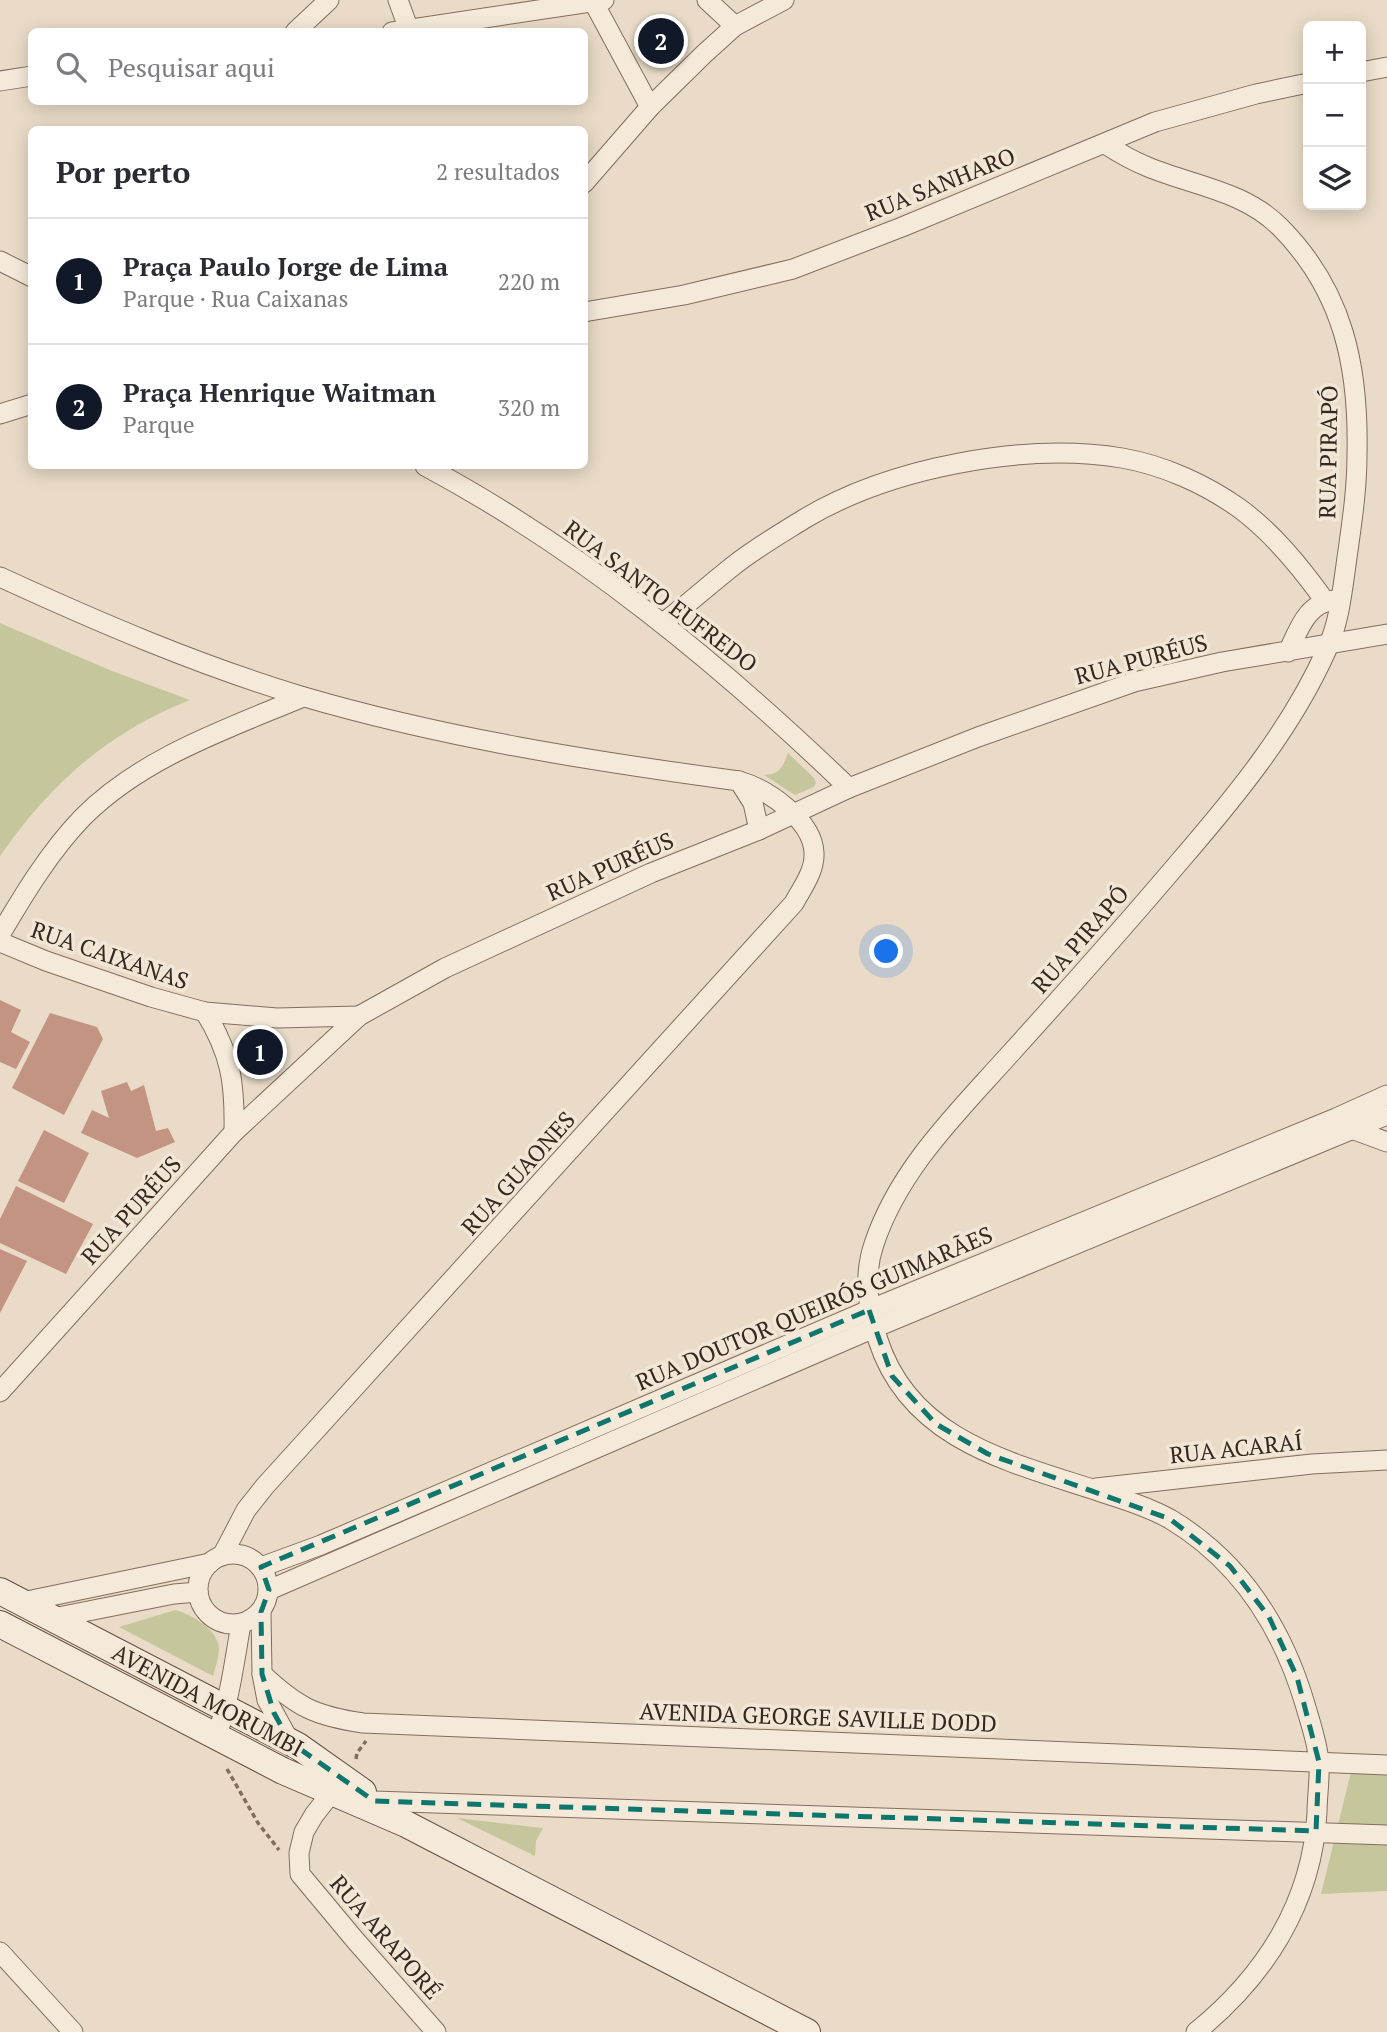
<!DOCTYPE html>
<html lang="pt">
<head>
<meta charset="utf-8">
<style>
	:root { --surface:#fff; --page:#f7f7f7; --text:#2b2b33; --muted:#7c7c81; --line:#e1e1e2; --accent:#111827 }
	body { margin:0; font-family:"PT Serif",serif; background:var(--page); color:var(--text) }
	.controls { position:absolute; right:21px; top:21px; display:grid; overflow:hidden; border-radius:10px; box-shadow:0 4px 18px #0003 }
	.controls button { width:63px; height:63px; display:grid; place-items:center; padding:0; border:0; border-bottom:2px solid var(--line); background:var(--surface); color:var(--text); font:35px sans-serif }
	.you { position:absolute; left:887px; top:952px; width:24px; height:24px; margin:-18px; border:5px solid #fff; border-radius:50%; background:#1a73e8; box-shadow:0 0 0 10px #1a73e833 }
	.badge { display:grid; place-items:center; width:46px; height:46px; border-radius:50%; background:var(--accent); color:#fff; font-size:23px; font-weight:700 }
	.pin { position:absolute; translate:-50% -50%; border:4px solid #fff; box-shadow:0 2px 7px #0006 }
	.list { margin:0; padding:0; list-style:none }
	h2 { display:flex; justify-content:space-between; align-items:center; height:91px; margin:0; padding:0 28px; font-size:30px }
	h2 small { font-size:23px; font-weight:400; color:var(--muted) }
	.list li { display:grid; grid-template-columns:46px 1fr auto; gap:21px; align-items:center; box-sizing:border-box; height:126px; padding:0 28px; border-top:2px solid var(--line) }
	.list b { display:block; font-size:26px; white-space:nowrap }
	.list p { margin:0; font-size:23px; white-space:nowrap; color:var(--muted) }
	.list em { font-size:23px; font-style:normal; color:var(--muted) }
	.icon { flex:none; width:38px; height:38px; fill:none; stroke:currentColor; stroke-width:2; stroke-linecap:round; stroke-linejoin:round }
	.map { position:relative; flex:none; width:1387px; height:2032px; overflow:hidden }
	.search { position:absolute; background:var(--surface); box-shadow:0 4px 18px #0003; left:28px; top:28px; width:560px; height:77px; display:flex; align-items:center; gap:18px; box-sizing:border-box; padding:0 24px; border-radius:10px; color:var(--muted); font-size:26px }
	.panel { position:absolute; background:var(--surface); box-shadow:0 4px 18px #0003; left:28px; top:126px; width:560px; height:343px; border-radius:10px }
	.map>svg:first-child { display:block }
	.green { fill:#c6c69c }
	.building { fill:#c39481 }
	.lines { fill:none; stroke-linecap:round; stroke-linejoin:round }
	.street-casing { stroke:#836d5e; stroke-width:21 }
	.secondary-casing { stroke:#654f41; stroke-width:28 }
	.path { stroke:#836d5e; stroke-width:3.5; stroke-dasharray:5 3.5; stroke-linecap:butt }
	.street { stroke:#f5e9d9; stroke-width:19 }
	.secondary { stroke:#f5e9d9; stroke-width:26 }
	.marked { fill:none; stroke:#0f766e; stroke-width:5; stroke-dasharray:14 9; stroke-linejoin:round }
	.labels { text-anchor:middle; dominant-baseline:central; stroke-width:7; stroke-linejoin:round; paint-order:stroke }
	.street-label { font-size:23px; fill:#352820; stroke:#f2e6d6 }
</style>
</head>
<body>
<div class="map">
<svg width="1387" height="2032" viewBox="0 0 1387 2032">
	<rect width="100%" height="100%" fill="#e9dbc7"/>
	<g class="green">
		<path d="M657,25C666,24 675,31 679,40C672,52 659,64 646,54L642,44L648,28Z"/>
		<path d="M0,623L112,671L190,700C107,733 51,783 0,856Z"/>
		<path d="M788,753L814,778L816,783L814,787L795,795L764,775C780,774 783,767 788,753Z"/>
		<path d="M175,1610C191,1614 219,1630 219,1649C219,1658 215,1668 213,1676L119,1627Z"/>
		<polygon points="1353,1764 1387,1771 1387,1891 1321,1894"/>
		<polygon points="457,1818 543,1828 536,1841 535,1856"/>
	</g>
	<g class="building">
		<polygon points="0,1000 21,1010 11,1032 30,1042 16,1069 0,1062"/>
		<polygon points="50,1013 97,1027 103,1039 64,1115 12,1088"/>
		<polygon points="127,1082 131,1091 144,1085 156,1131 168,1128 175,1142 137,1158 81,1133 92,1110 109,1118 101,1091"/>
		<polygon points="44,1130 89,1153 64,1203 18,1181"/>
		<polygon points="16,1186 93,1224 66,1274 0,1243 0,1219"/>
		<polygon points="0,1249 27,1261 0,1313"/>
	</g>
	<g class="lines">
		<g class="street-casing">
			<g id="street">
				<polyline points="398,0 409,30"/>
				<polyline points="707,0 735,26"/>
				<polyline points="594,3 650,107"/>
				<polyline points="295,32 329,0"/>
				<polyline points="392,32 604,0"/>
				<polyline points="1361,72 1387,67"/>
				<polyline points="0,81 32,76"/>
				<path d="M1105,144C1119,153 1133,161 1148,167C1194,186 1245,191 1281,228C1344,292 1359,368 1357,455C1357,492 1351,528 1346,565C1342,593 1339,623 1327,649C1292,728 1236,796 1180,861C1124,927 1067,991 1009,1055C957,1113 899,1169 874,1244C863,1276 868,1308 878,1340C912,1446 1021,1464 1113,1496C1132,1502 1152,1509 1170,1519C1240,1561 1282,1627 1305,1704C1310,1722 1318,1744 1319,1763C1320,1779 1317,1797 1317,1813C1312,1903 1265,1976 1196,2032"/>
				<polyline points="584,183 650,107 704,54 735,26 784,0"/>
				<polyline points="0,261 32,277"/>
				<polyline points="584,312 684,295 793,269 902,227 1155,122 1256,94 1308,83"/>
				<polyline points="0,414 32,404"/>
				<path d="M425,466C582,550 721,665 849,788"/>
				<path d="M0,577C98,622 198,665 301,696C444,738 591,761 739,781L753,803L759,830"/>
				<path d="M663,623C687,605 709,585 733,566C754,549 780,534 804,519C889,468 1023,442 1122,458C1163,465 1205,484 1239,508C1273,533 1300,566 1325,601"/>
				<path d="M1288,652C1299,629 1307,602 1336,600"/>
				<path d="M0,935C24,894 50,851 83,817C143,757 227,729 303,697"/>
				<polyline points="0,942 46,961 151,997 205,1012 277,1018 359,1016"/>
				<path d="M205,1012C231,1054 235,1083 234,1132"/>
				<polyline points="1349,1128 1387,1142"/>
				<polyline points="0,1392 234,1132 359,1016 445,968 651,873 759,830 849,788 978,737 1134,682 1222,662 1387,634"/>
				<polyline points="1096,1488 1312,1464 1387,1460"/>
				<circle cx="233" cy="1589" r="35"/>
				<path d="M222,1556L246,1510L265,1486L794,903C802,888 815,871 814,853C813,820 767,789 739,781"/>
				<polyline points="261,1567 321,1545 869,1310 1336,1118 1387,1095"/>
				<polyline points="269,1590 874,1328 1387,1115"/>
				<polyline points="22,1602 210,1563"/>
				<polyline points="261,1612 262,1674 267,1700 290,1742"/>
				<polyline points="53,1618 174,1594 198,1592"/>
				<path d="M262,1674C297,1707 315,1716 363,1723L1387,1765"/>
				<path d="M216,1737C230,1700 234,1663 241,1624"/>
				<polyline points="340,1782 314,1815 304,1832 299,1853 300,1874 355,1940 436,2032"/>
				<polyline points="374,1801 1387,1835"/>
				<polyline points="0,1952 73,2032"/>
			</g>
		</g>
		<g class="secondary-casing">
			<g id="secondary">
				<polyline points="0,1591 298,1746 363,1792"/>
				<polyline points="0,1624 283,1771 406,1824 807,2032"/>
			</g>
		</g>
		<g class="path">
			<polyline points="356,1759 357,1753 366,1741"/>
			<polyline points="227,1769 258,1823 279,1850"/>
		</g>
		<use href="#street" class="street"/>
		<use href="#secondary" class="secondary"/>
	</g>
	<path class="marked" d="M869,1310L892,1376L936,1424L988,1454L1170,1519L1230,1566L1269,1617L1297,1677L1319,1762L1316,1831L374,1801L290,1742L274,1713L262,1674L261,1612L269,1590L261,1567Z"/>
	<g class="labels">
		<g class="street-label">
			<text transform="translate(940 184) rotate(-22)">RUA SANHARO</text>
			<text transform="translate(1328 452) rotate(-89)">RUA PIRAPÓ</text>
			<text transform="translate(661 596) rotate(37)">RUA SANTO EUFREDO</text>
			<text transform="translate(1141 659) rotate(-15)">RUA PURÉUS</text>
			<text transform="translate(610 866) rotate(-24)">RUA PURÉUS</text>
			<text transform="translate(1080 939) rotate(-49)">RUA PIRAPÓ</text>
			<text transform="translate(110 955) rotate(19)">RUA CAIXANAS</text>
			<text transform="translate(518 1173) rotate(-48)">RUA GUAONES</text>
			<text transform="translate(131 1210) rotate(-48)">RUA PURÉUS</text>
			<text transform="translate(814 1308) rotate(-23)">RUA DOUTOR QUEIRÓS GUIMARÃES</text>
			<text transform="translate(1236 1448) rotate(-6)">RUA ACARAÍ</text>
			<text transform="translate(208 1700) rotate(28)">AVENIDA MORUMBI</text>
			<text transform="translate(818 1717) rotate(2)">AVENIDA GEORGE SAVILLE DODD</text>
			<text transform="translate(386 1937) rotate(49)">RUA ARAPORÉ</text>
		</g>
	</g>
</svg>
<div class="controls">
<button>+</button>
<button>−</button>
<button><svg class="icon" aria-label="layers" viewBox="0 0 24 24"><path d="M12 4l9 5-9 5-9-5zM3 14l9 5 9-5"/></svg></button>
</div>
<div class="you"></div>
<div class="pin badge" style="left:260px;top:1052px">1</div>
<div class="pin badge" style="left:661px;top:41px">2</div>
<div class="search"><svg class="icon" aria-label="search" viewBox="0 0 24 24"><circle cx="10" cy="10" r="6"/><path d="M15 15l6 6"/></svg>Pesquisar aqui</div>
<section class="panel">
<h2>Por perto<small>2 resultados</small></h2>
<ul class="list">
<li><span class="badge">1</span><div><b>Praça Paulo Jorge de Lima</b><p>Parque · Rua Caixanas</p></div><em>220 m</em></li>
<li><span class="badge">2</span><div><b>Praça Henrique Waitman</b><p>Parque</p></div><em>320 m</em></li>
</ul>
</section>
</div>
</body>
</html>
